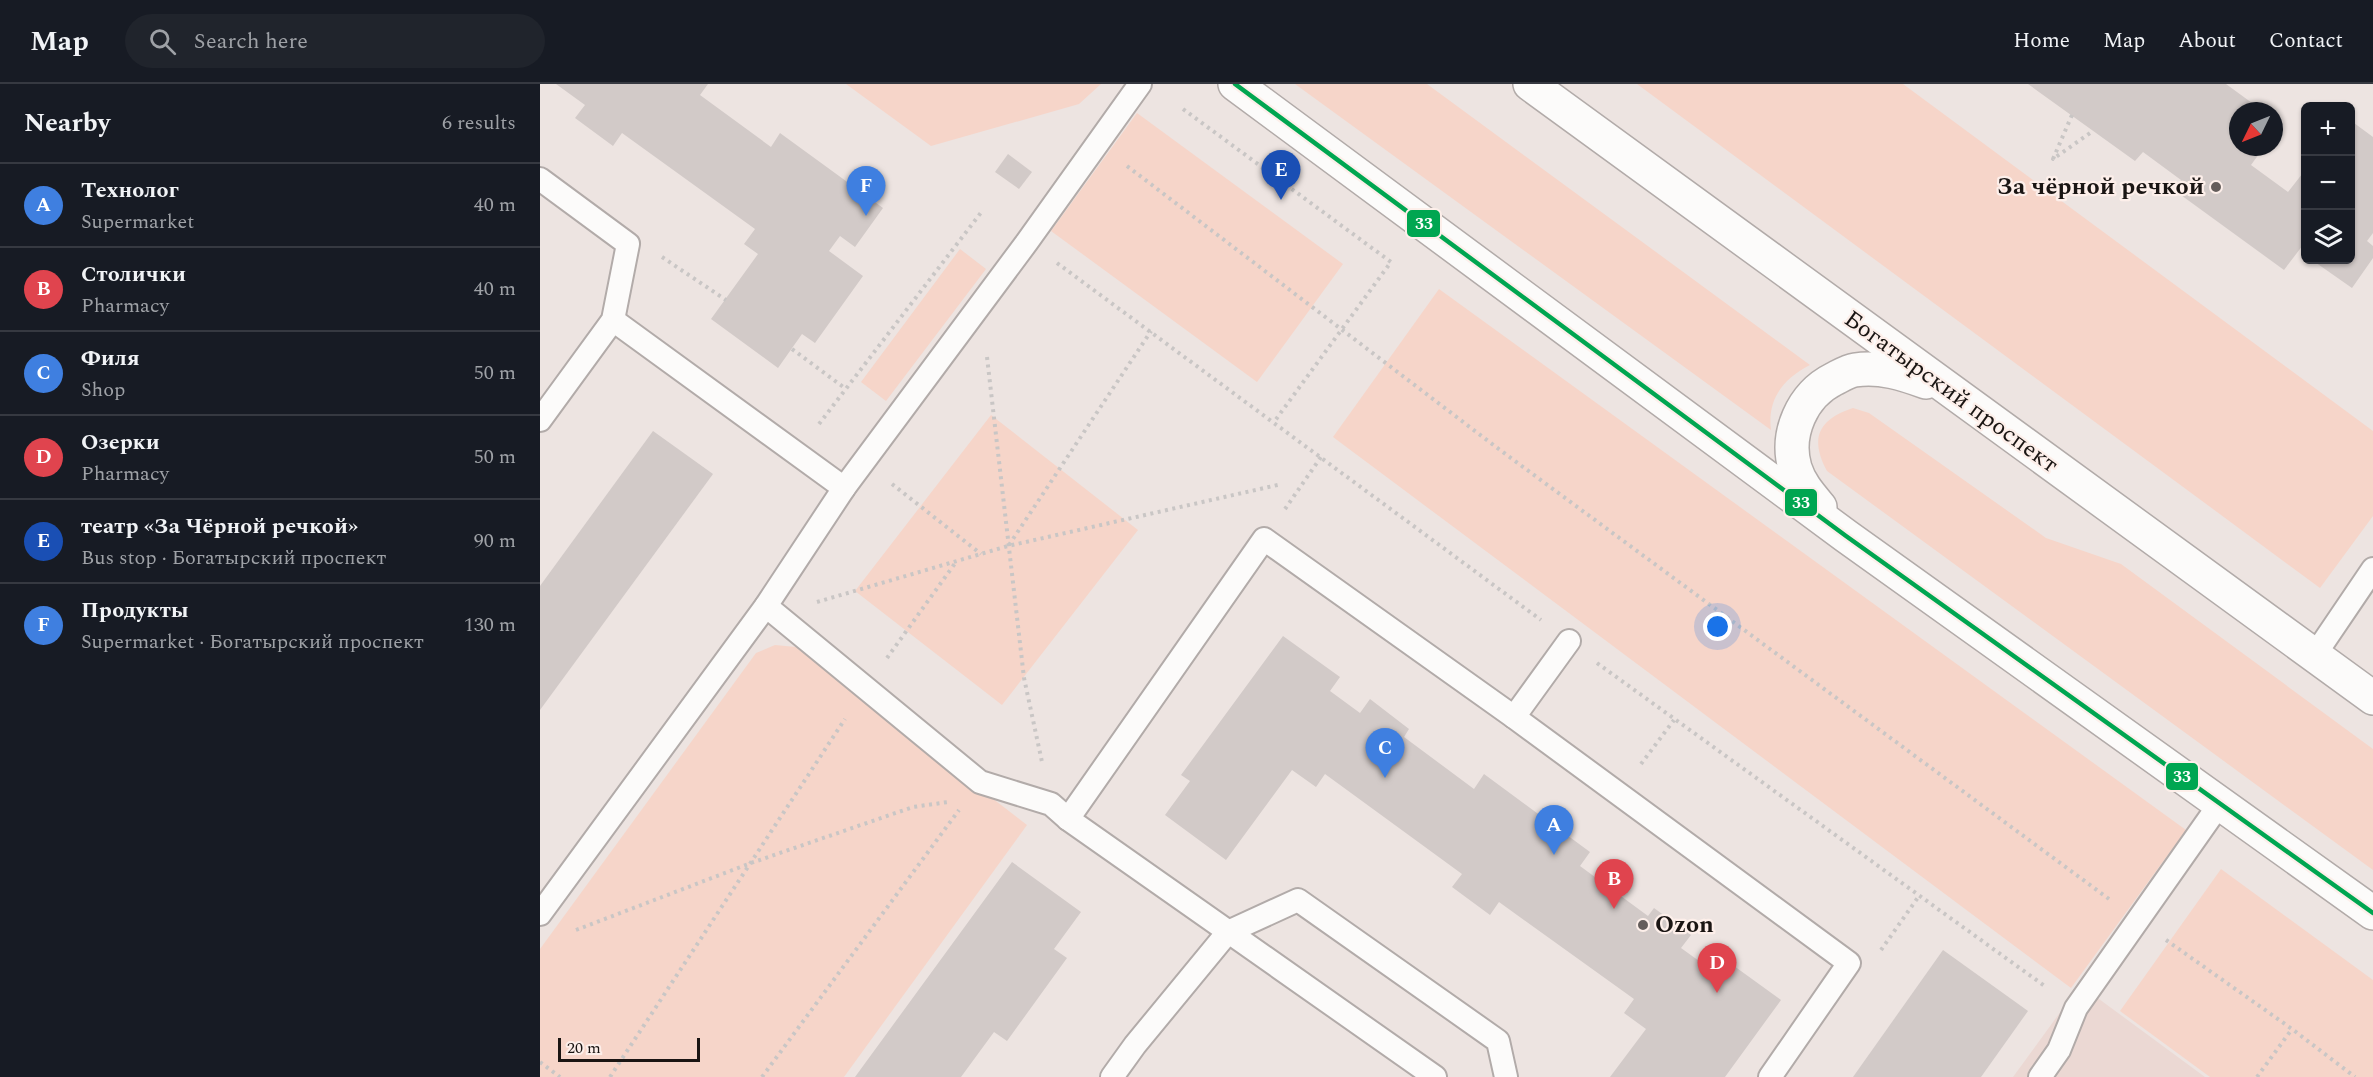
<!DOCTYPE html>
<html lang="en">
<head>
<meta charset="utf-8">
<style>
	:root { --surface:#171b24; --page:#20242c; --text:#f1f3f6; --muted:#9ea1a6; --line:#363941; --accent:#b2b0b0 }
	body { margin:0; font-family:Spectral,serif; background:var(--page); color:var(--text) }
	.controls { position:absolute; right:18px; top:18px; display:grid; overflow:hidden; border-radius:9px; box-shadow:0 2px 4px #0004 }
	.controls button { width:54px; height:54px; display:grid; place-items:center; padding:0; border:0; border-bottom:2px solid var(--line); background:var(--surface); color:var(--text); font:30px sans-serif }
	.compass { position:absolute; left:1689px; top:18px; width:54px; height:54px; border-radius:50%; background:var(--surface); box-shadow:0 2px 4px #0004; rotate:227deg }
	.scale { position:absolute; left:18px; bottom:15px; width:142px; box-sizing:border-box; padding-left:6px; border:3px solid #1a1513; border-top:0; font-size:16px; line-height:21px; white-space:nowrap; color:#1a1513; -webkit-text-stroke:4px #fdefea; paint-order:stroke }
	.you { position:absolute; left:1178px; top:543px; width:21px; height:21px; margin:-15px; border:4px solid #fff; border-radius:50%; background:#1a73e8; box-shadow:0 0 0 9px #1a73e833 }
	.badge { display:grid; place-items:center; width:39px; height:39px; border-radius:50%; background:var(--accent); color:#fff; font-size:20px; font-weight:700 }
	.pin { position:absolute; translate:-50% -50px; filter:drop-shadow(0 2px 3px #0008) }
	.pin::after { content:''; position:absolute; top:32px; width:21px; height:18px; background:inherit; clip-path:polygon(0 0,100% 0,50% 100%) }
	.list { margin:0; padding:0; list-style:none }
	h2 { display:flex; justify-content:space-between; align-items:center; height:78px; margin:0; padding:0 24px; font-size:26px }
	h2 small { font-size:20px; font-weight:400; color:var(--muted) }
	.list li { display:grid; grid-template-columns:39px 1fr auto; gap:18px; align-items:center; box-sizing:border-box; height:84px; padding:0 24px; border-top:2px solid var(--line) }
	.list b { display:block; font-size:22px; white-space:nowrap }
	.list p { margin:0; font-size:20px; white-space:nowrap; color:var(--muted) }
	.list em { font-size:20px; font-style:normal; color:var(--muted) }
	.icon { flex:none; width:33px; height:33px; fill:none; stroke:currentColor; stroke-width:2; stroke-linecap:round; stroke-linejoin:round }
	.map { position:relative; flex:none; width:1833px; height:993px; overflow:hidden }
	header { display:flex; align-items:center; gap:36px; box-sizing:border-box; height:84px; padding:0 30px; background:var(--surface); border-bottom:2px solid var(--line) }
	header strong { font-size:28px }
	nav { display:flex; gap:33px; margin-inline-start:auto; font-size:21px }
	.search { width:420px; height:54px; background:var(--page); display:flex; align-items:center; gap:15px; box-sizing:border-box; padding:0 21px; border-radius:33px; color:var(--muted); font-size:22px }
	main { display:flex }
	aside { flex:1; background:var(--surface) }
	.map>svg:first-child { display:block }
	.built { fill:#ebd8d3 }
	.green { fill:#f6d5c9 }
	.building { fill:#d2cac8 }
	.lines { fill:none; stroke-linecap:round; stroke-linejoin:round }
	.lane-casing { stroke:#b2aba9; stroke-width:26 }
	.secondary-casing { stroke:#b2aba9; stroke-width:36 }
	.path { stroke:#c9c6c5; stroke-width:4; stroke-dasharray:3 4.5; stroke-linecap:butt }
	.lane { stroke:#fcfbfa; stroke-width:22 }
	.secondary { stroke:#fcfbfa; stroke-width:33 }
	.bus-1-casing { stroke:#fdefea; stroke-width:9 }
	.bus-1 { stroke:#00a651; stroke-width:4.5 }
	.poi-dot { fill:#645d5b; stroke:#fdefea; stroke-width:2 }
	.labels { text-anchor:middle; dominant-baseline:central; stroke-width:4.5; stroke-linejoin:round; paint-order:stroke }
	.poi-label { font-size:24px; font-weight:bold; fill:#1a1513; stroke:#fdefea; text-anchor:end }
	.street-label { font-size:24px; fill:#1a1513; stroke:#fdefea }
	.line-badge { stroke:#fdefea; stroke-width:2 }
	.badge-label { font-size:16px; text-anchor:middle; font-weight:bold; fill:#fff }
</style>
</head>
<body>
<header>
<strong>Map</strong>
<div class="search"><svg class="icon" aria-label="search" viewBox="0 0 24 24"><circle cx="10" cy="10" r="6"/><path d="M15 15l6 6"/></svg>Search here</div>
<nav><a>Home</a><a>Map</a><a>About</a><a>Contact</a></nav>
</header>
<main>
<aside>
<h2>Nearby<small>6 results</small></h2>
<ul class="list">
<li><span class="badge" style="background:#3f7fe0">A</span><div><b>Технолог</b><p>Supermarket</p></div><em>40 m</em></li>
<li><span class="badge" style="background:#e0444e">B</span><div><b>Столички</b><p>Pharmacy</p></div><em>40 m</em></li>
<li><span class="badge" style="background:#3f7fe0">C</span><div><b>Филя</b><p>Shop</p></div><em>50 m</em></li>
<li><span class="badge" style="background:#e0444e">D</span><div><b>Озерки</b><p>Pharmacy</p></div><em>50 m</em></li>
<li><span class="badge" style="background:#1a4fb4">E</span><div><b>театр «За Чёрной речкой»</b><p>Bus stop · Богатырский проспект</p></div><em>90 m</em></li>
<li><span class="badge" style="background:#3f7fe0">F</span><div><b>Продукты</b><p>Supermarket · Богатырский проспект</p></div><em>130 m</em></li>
</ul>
</aside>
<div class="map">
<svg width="1833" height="993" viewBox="0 0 1833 993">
	<rect width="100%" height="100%" fill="#ede4e1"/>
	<polygon class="built" points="1540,901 1665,993 1473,993"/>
	<g class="green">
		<polygon points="306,0 561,0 539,20 391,62"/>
		<path d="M755,0H887L1270,281C1243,295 1227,315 1231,346Z"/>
		<polygon points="1097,0 1363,0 1833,347 1833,432 1780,504"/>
		<polygon points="597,29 803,180 717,298 511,147"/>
		<polygon points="420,165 446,185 346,317 321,298"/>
		<polygon points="899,205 1646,746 1531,904 793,353"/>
		<path d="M1313,324L1329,329L1506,454L1581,480L1833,665V786L1287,387C1269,354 1279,335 1313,324Z"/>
		<polygon points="451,331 598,446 462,621 315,507"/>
		<polygon points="235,561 256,563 487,741 304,993 0,993 0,865 216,569"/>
		<polygon points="1681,785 1833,896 1833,993 1670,993 1580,927"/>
	</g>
	<g class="building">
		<polygon points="16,0 168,0 160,11 231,63 240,49 343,124 315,163 300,152 289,167 323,192 275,259 262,250 238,284 171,235 218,170 204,160 215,145 82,49 73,62 35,34 45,21"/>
		<polygon points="1488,0 1686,0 1723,27 1698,27 1698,63 1724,63 1711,81 1748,108 1766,85 1766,157 1744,186 1634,106 1641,96 1603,68 1595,77"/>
		<polygon points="1814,39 1833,53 1833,149 1827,157 1833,162 1833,174 1812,204 1772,176 1810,176 1810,43"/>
		<polygon points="468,70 492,88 479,105 455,88"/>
		<polygon points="113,347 173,390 0,626 0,502"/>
		<polygon points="743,552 800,593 790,607 820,629 830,615 869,645 864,653 934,705 944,690 1050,768 1040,782 1108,832 1114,824 1151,851 1141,864 1173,887 1183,874 1241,916 1185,993 1070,993 1106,945 1084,929 1094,915 959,818 950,831 912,803 922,790 785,690 776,703 752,686 686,776 625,731 650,697 641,691"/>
		<polygon points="472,778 541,828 514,865 527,874 467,957 454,948 421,993 315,993"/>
		<polygon points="1403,866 1488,927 1441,993 1313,993"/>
	</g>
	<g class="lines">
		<g class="lane-casing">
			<g id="lane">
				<polyline points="0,95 88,160 73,236 0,336"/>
				<polyline points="73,236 304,404"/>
				<polyline points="226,522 440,698 511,720 528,735 895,993"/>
				<polyline points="1774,572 1833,485"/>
				<polyline points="974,633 1029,557"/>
				<polyline points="528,735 724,455 974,633 1309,879 1230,993"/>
				<polyline points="0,830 226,522 304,404 487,158 600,0"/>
				<polyline points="572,993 595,961 688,848 758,816 958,957 966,993"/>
				<polyline points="1500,993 1519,966 1536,924 1681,718"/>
			</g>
		</g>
		<g class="secondary-casing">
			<g id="secondary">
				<polyline points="695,0 1306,452 1833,829"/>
				<polyline points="990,0 1833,614"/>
				<path d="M1280,423C1270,411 1260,400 1255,384C1245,350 1262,311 1294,295C1300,292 1308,287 1315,286C1340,282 1364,290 1386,298"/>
			</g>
		</g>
		<g class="path">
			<polyline points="643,25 851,178 734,338"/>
			<polyline points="1532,31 1513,75 1553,47"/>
			<polyline points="587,82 956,363 1569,815"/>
			<polyline points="122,173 186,216"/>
			<polyline points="517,179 1001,536"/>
			<polyline points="252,265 306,305"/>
			<polyline points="447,273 484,594 502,678"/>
			<polyline points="279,340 443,126"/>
			<polyline points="352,400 441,470"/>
			<polyline points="745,425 781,373"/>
			<polyline points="469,461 611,247"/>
			<polyline points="277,518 468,462 742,400"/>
			<polyline points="347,574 416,478"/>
			<polyline points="1057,579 1506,903"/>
			<polyline points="1101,680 1134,636"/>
			<polyline points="36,846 211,779 373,723 408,718"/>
			<polyline points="1626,856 1752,945 1815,993"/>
			<polyline points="1341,866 1379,812"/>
			<polyline points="0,978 20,993"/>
			<polyline points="70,993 305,635"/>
			<polyline points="222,993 419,726"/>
			<polyline points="1717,993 1752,945"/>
		</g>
		<use href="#lane" class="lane"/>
		<use href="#secondary" class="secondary"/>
		<g class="bus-1-casing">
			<polyline id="bus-1" points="695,0 1306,452 1833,829"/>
		</g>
		<use href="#bus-1" class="bus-1"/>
	</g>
	<g class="poi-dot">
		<circle cx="1676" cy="103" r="6"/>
		<circle cx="1103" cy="841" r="6"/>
	</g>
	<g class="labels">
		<g class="poi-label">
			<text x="1664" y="103">За чёрной речкой</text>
			<text x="1115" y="841" text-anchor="start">Ozon</text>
		</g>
		<g class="street-label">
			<text transform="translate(1411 308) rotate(36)">Богатырский проспект</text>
		</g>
	</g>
	<g class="line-badge">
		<rect x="866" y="125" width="35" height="29" rx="6" fill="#00a651"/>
		<rect x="1244" y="404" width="34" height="29" rx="6" fill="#00a651"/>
		<rect x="1625" y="678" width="34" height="29" rx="6" fill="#00a651"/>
	</g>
	<g class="badge-label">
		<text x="884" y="145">33</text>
		<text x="1261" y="424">33</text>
		<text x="1642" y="698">33</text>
	</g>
</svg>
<div class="controls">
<button>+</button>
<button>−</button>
<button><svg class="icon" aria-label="layers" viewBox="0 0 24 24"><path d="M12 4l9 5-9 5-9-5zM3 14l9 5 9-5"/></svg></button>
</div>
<svg class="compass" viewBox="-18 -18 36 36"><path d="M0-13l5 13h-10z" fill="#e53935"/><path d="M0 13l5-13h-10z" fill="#9ea1a6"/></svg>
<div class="scale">20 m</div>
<div class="you"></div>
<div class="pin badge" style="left:1014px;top:771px;background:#3f7fe0">A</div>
<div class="pin badge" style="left:1074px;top:825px;background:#e0444e">B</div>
<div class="pin badge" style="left:845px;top:694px;background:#3f7fe0">C</div>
<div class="pin badge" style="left:1177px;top:909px;background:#e0444e">D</div>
<div class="pin badge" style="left:741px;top:116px;background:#1a4fb4">E</div>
<div class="pin badge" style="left:326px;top:132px;background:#3f7fe0">F</div>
</div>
</main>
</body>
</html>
